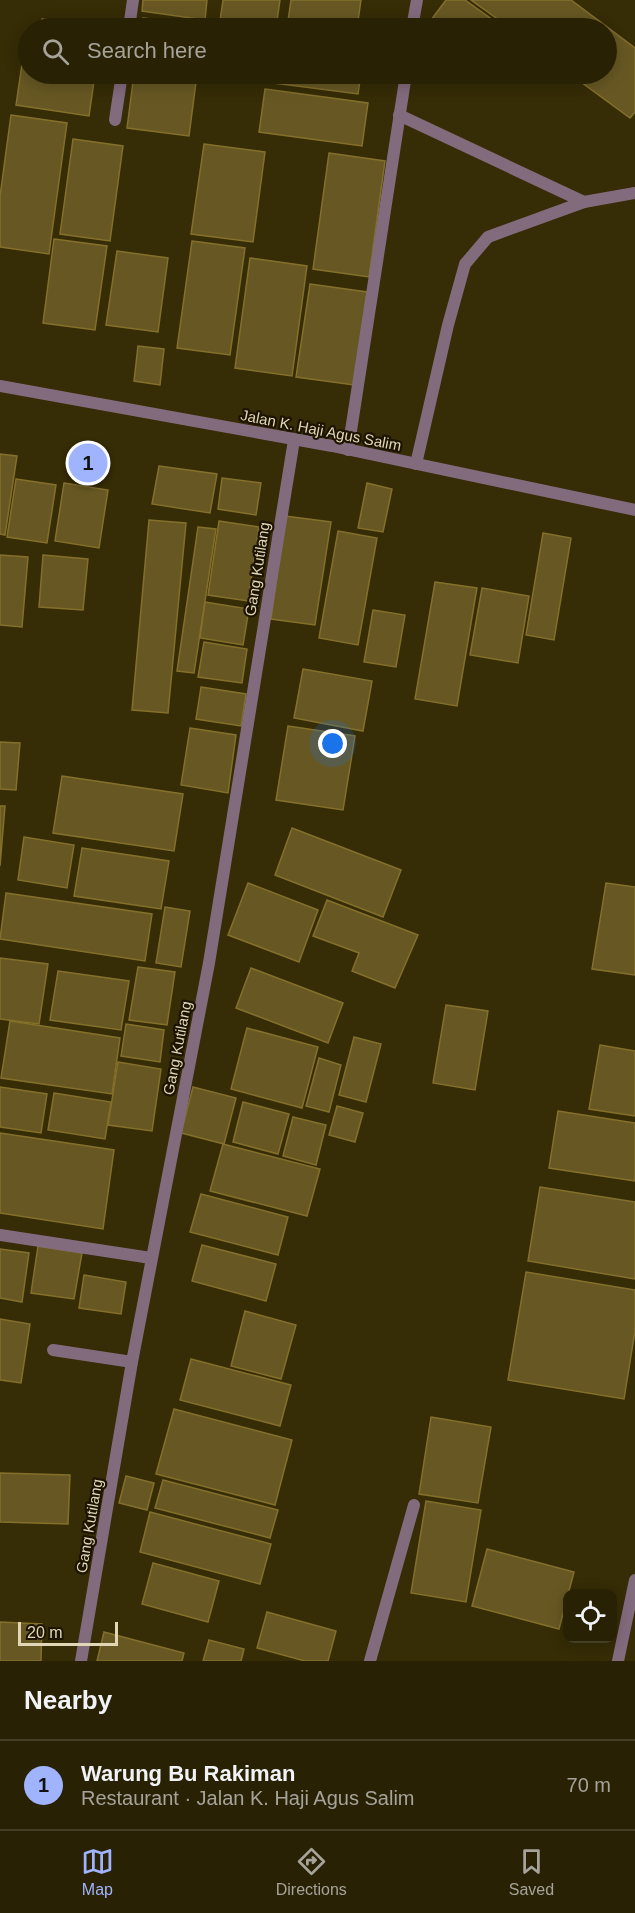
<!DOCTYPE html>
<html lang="en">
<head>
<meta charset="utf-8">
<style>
	:root { --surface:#282104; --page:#30290e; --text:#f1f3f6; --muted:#a5a39a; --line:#443e26; --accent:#a0b3fd }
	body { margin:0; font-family:Helvetica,sans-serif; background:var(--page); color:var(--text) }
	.controls { position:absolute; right:18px; bottom:18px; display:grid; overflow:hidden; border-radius:12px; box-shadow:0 3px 15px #0003 }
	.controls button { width:54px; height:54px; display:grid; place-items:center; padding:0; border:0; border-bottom:2px solid var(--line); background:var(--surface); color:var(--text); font:30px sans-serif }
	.scale { position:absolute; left:18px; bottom:15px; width:100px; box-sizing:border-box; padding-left:6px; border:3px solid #e1d7b6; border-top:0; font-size:16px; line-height:21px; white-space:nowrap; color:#e1d7b6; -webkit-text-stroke:4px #1c1400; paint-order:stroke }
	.you { position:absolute; left:333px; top:744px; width:21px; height:21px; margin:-15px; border:4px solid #fff; border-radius:50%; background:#1a73e8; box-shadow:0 0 0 9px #1a73e833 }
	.badge { display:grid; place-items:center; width:39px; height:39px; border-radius:50%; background:var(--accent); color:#111; font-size:20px; font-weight:700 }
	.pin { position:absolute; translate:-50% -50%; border:3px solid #fff; box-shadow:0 2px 6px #0006 }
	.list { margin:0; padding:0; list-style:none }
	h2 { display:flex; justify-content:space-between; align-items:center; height:78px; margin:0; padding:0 24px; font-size:26px }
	h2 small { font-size:20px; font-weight:400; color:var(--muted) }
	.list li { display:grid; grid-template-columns:39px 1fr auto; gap:18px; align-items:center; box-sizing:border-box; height:90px; padding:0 24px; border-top:2px solid var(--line) }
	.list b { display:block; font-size:22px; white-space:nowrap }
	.list p { margin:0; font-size:20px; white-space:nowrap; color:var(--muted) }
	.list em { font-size:20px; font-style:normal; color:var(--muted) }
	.icon { flex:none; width:33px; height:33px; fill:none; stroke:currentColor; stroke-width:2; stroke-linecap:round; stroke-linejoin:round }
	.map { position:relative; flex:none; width:635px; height:1661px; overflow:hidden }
	.search { position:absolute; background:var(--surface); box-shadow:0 3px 15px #0003; left:18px; right:18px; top:18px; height:66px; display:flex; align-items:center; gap:15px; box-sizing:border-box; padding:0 21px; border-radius:33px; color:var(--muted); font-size:22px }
	.sheet { height:168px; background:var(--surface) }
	nav { display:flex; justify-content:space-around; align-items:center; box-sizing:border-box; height:84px; border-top:2px solid var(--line); background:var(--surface); font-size:16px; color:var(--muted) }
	nav a { display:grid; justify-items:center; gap:3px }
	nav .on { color:var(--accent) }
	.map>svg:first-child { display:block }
	.building { fill:#675823; stroke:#84702b; stroke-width:1.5 }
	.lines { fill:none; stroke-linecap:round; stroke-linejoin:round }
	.service { stroke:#836b7e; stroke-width:12 }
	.minor { stroke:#836b7e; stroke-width:12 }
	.tertiary { stroke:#836b7e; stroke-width:12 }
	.labels { text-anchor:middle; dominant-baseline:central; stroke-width:4.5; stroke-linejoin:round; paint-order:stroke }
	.street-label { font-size:15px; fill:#e1d7b6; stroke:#1c1400 }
</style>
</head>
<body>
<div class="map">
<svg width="635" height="1661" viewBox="0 0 635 1661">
	<rect width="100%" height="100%" fill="#362c06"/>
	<g class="building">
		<polygon points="143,0 207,0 205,20 142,11"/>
		<polygon points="223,0 280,0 276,28 219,28"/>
		<polygon points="291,0 361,0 357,28 287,28"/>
		<polygon points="446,0 465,0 497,23 493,28 425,28"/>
		<polygon points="471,0 571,0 635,48 635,112 630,118 570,74 606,74 606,28 510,28"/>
		<polygon points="143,18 206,26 206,28 141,28"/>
		<polygon points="42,19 108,27 108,28 40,28"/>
		<polygon points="22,64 28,65 28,74 95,74 89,116 16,105"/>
		<polygon points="134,74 196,82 189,136 127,128"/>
		<polygon points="275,74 361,74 358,94 274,83"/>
		<polygon points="265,89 368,103 362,146 259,132"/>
		<polygon points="11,115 67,123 49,254 0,247 0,196"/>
		<polygon points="73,139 123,146 110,241 60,234"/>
		<polygon points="204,144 265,152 253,242 191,234"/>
		<polygon points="329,153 385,161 369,277 313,269"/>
		<polygon points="54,239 107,246 95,330 43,323"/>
		<polygon points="192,241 245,248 230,355 177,348"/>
		<polygon points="117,251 168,258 158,332 106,325"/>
		<polygon points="250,258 307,266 292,376 235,368"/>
		<polygon points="310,284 367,292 354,385 296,377"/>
		<polygon points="138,346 164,349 160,385 134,381"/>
		<polygon points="0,454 17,456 5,535 0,534"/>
		<polygon points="159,466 217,474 210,513 152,504"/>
		<polygon points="222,478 261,483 256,515 218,509"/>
		<polygon points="16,479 56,485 47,543 7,537"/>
		<polygon points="64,483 108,490 99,548 55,541"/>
		<polygon points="367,483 392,489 383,532 358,528"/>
		<polygon points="285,516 331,522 315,625 271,619"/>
		<polygon points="149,520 186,523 168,713 132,710"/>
		<polygon points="219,521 259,527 248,601 208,595"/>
		<polygon points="198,527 216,529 194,673 177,671"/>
		<polygon points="338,531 377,538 358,645 319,638"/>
		<polygon points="543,533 571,538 554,640 526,635"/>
		<polygon points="0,555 28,557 22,627 0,625"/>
		<polygon points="43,555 88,559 83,610 39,607"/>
		<polygon points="435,582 477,588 457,706 415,699"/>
		<polygon points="482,588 529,596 518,663 470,655"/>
		<polygon points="205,602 249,609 243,645 200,638"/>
		<polygon points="373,610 405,615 396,667 364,662"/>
		<polygon points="204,642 247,649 242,683 198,677"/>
		<polygon points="303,669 372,681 363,731 294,718"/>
		<polygon points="201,687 246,694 241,726 196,719"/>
		<polygon points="288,726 355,736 343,810 276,800"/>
		<polygon points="190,728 236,735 228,793 181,785"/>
		<polygon points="0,742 20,743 16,790 0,789"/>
		<polygon points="62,776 183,794 174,851 53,833"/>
		<polygon points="0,806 5,806 0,866"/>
		<polygon points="292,828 401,870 383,917 275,875"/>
		<polygon points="24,837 74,845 67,888 18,880"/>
		<polygon points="82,848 169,861 161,909 74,896"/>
		<polygon points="248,883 318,910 299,962 228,935"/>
		<polygon points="606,883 635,887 635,975 592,969"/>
		<polygon points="6,893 152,914 145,961 0,939"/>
		<polygon points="327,900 418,935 395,988 352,971 359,953 313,936"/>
		<polygon points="165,907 190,911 181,967 156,963"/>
		<polygon points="0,958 48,964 39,1024 0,1019"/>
		<polygon points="138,967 175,972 167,1025 129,1020"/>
		<polygon points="251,968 343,1003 328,1043 236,1008"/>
		<polygon points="58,971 129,981 121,1030 50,1020"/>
		<polygon points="446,1005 488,1011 475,1090 433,1083"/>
		<polygon points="10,1021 120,1038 112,1094 1,1078"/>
		<polygon points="126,1024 164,1030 160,1062 121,1056"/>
		<polygon points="247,1028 318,1047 302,1108 231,1089"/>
		<polygon points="354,1037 381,1044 366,1102 339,1095"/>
		<polygon points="600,1045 635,1051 635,1116 589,1109"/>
		<polygon points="319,1058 341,1065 329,1112 306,1106"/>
		<polygon points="118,1062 161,1069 152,1131 108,1125"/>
		<polygon points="0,1087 47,1094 41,1133 0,1127"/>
		<polygon points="193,1087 236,1098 224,1144 181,1133"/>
		<polygon points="54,1093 111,1102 105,1139 48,1130"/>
		<polygon points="243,1102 289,1114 278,1154 233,1142"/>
		<polygon points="337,1106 363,1113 355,1142 329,1135"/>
		<polygon points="558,1111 635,1123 635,1181 549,1168"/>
		<polygon points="293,1117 326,1125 316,1165 283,1156"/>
		<polygon points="0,1133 114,1150 103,1229 0,1213"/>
		<polygon points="223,1144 320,1169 307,1216 210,1191"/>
		<polygon points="540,1187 635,1202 635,1279 528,1261"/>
		<polygon points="201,1194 288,1217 278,1255 190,1232"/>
		<polygon points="202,1245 276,1264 266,1301 192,1281"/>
		<polygon points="38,1246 82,1253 74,1299 31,1293"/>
		<polygon points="0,1249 29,1253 22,1302 0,1298"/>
		<polygon points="526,1272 635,1290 635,1331 624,1399 508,1380"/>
		<polygon points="84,1275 126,1282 121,1314 79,1308"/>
		<polygon points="245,1311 296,1325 281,1379 231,1366"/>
		<polygon points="0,1319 30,1324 21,1383 0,1380"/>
		<polygon points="191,1359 291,1385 280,1426 180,1400"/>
		<polygon points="174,1409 292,1440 275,1505 156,1474"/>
		<polygon points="431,1417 491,1427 478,1503 419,1494"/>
		<polygon points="0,1473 70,1475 68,1524 0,1522"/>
		<polygon points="126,1476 154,1483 147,1510 119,1503"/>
		<polygon points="163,1480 278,1510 270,1538 155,1508"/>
		<polygon points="426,1501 481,1510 466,1602 411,1593"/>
		<polygon points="150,1512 271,1544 260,1584 140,1552"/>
		<polygon points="487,1549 574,1572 559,1629 472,1606"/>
		<polygon points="153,1563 219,1581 208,1622 142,1604"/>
		<polygon points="267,1612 336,1631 328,1661 305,1661 257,1648"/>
		<polygon points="0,1622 42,1624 41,1661 0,1661"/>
		<polygon points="104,1632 184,1653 182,1661 97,1661"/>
		<polygon points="209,1640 244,1649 241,1661 203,1661"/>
	</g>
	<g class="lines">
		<g class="service">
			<polyline points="399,115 584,202"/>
			<polyline points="416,464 448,325 465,264 488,237 584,202 635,193"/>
			<polyline points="53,1350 132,1362"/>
		</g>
		<g class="minor">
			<polyline points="129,28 133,0"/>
			<polyline points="412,28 417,0"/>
			<polyline points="115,120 122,74"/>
			<polyline points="348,450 406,74"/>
			<polyline points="0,1235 151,1258"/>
			<polyline points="81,1661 132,1362 209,963 294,440"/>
			<polyline points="370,1661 414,1505"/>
			<polyline points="618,1661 635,1580"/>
		</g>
		<polyline class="tertiary" points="0,386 332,446 635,510"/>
	</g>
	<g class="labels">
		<g class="street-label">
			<text transform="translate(321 430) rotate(11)">Jalan K. Haji Agus Salim</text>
			<text transform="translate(257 569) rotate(-81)">Gang Kutilang</text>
			<text transform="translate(177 1048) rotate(-79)">Gang Kutilang</text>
			<text transform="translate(89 1526) rotate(-80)">Gang Kutilang</text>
		</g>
	</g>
</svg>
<div class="controls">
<button><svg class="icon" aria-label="locate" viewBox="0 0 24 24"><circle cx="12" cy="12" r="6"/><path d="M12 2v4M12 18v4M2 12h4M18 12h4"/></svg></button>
</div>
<div class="scale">20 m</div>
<div class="you"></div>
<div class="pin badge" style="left:88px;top:463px">1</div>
<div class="search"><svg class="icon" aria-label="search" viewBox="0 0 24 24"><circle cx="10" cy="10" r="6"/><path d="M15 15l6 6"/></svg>Search here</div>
</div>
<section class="sheet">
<h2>Nearby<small></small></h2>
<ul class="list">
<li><span class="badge">1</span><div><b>Warung Bu Rakiman</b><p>Restaurant · Jalan K. Haji Agus Salim</p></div><em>70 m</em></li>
</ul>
</section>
<nav>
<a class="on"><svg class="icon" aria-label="map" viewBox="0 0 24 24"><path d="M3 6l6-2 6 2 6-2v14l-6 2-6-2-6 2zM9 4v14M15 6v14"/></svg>Map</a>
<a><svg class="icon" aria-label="directions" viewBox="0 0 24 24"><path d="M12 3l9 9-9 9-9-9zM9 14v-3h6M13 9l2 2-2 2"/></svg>Directions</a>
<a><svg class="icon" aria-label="saved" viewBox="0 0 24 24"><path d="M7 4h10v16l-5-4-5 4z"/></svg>Saved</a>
</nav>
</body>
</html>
